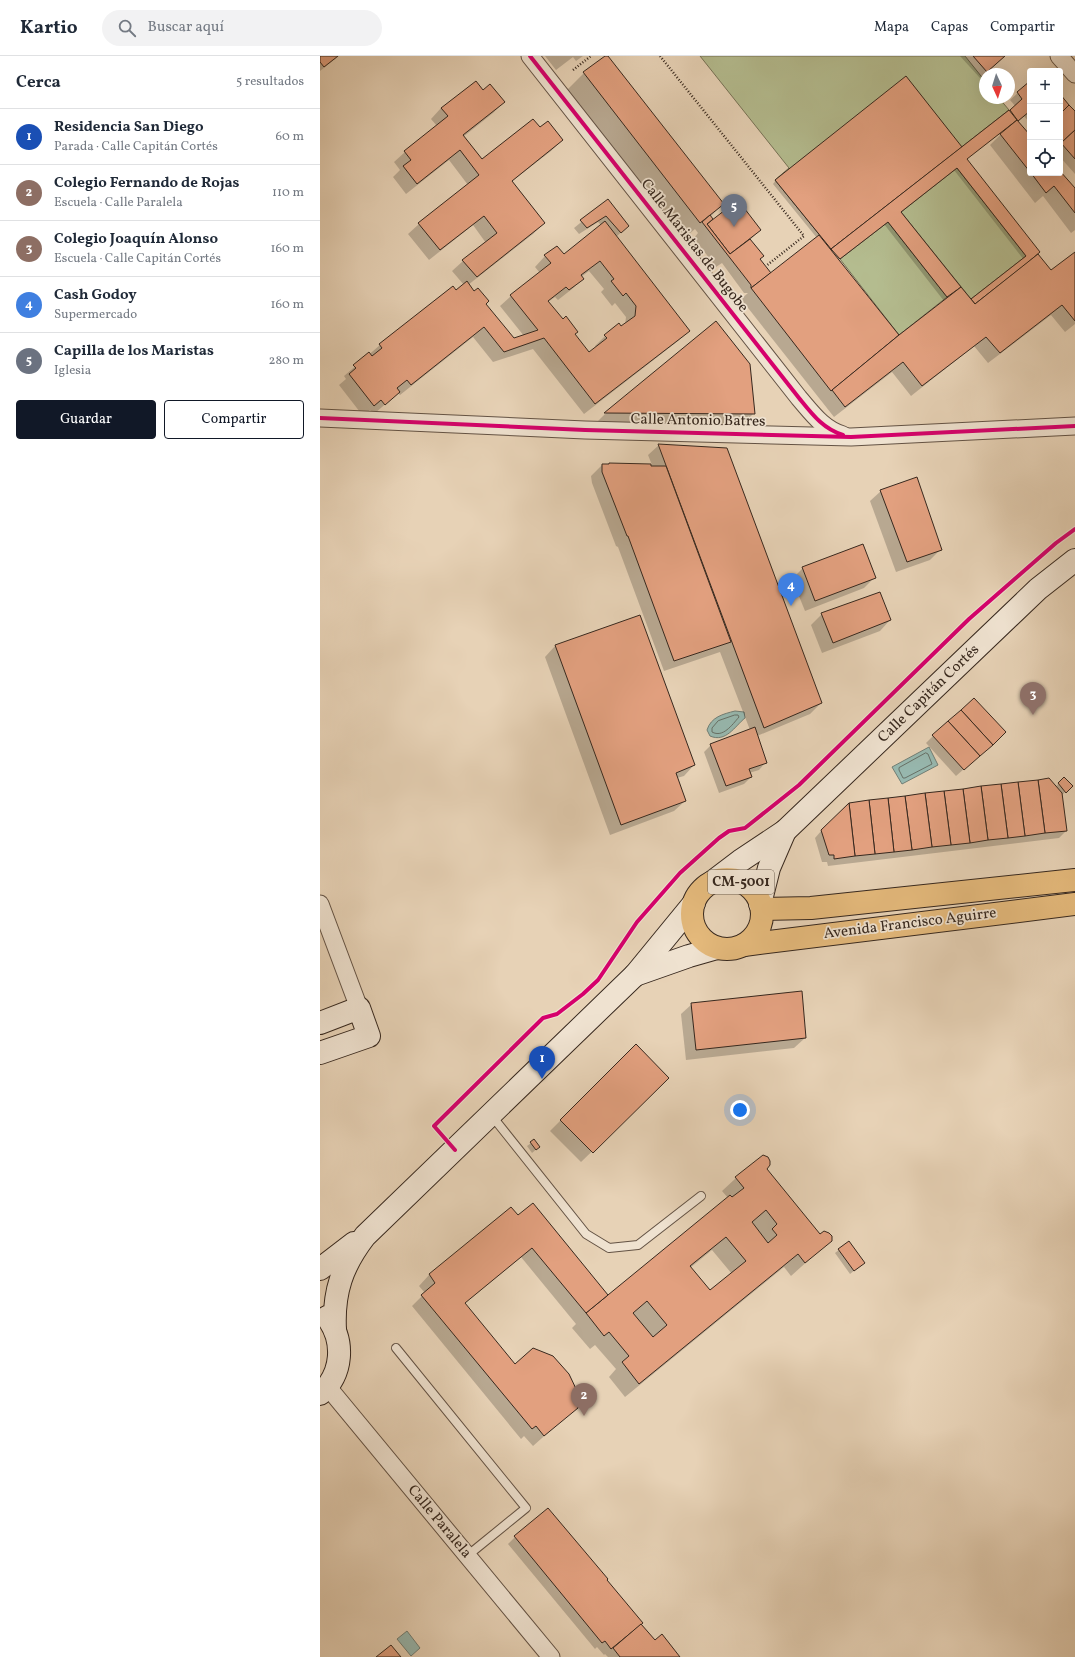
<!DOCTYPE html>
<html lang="es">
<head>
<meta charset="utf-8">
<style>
	:root { --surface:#fff; --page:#f2f2f3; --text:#1f2937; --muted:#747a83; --line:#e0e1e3; --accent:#111827 }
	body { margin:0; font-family:Vollkorn,serif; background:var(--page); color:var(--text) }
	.controls { position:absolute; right:12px; top:12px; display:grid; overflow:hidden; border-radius:4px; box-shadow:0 4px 16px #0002 }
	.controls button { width:36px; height:36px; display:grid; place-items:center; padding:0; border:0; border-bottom:1px solid var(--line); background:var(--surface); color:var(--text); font:20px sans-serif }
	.compass { position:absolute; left:659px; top:12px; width:36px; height:36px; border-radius:50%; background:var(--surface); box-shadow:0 4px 16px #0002; rotate:176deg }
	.you { position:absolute; left:420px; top:1054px; width:14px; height:14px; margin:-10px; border:3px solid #fff; border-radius:50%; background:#1a73e8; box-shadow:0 0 0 6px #1a73e833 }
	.badge { display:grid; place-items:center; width:26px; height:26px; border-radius:50%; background:var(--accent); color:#fff; font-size:13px; font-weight:700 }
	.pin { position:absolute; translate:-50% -33px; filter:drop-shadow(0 1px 2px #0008) }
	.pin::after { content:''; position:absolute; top:21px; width:14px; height:12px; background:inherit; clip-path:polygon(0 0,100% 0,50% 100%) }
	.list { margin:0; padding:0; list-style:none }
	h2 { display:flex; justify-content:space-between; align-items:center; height:52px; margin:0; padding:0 16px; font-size:17px }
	h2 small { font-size:13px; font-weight:400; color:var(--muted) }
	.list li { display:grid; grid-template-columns:26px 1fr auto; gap:12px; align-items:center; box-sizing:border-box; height:56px; padding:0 16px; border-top:1px solid var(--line) }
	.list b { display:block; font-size:15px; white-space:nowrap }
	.list p { margin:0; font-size:13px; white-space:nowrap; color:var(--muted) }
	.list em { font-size:13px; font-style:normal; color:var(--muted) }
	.actions { display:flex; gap:8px; padding:12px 16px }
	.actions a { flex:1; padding:9px 0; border:1px solid var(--accent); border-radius:4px; text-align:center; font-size:14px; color:var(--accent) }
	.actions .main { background:var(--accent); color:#fff }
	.icon { flex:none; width:22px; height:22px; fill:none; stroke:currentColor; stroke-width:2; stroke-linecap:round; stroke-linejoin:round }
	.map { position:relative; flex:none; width:755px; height:1601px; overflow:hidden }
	header { display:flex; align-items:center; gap:24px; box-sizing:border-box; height:56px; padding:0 20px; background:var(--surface); border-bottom:1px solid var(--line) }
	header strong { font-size:19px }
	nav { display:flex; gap:22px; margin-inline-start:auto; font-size:14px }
	.search { width:280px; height:36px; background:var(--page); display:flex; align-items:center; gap:10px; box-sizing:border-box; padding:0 14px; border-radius:22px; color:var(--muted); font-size:15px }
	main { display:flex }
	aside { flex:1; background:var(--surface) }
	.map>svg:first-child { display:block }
	.green { fill:#b4bc8f; stroke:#767256 }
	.water { fill:#97b8af; stroke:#717e75 }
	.shadow { fill:#0003; fill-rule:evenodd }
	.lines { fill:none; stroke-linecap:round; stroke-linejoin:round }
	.shore { stroke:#677066; stroke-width:1 }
	.building { fill:#e2a07f; stroke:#37281e; fill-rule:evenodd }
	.lane-casing { stroke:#635244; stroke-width:10 }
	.street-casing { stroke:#635244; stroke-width:19 }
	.secondary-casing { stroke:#37281e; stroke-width:24 }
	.primary-casing { stroke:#37281e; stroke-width:24 }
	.path { stroke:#37281e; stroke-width:2.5; stroke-dasharray:1 2; stroke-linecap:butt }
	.lane { stroke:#efe2d0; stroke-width:8 }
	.street { stroke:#efe2d0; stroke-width:17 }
	.secondary { stroke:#efe2d0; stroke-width:22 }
	.primary { stroke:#e4b97b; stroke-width:22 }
	.cycleway-casing { stroke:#efe2d0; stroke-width:6 }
	.cycleway { stroke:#d6006c; stroke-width:4 }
	.labels { text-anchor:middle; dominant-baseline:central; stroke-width:3.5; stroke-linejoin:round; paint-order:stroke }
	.shield { fill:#efe2d0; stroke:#6e6053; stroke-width:1 }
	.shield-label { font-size:14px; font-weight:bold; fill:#37281e }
	.street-label { font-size:15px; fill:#37281e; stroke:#efe2d0 }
</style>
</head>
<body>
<header>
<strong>Kartio</strong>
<div class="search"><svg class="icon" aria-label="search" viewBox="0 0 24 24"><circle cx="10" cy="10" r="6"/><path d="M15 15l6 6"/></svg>Buscar aquí</div>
<nav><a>Mapa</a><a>Capas</a><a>Compartir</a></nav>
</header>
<main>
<aside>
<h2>Cerca<small>5 resultados</small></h2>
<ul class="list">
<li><span class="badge" style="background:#1a4fb4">1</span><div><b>Residencia San Diego</b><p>Parada · Calle Capitán Cortés</p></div><em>60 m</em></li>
<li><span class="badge" style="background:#8d6e63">2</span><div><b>Colegio Fernando de Rojas</b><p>Escuela · Calle Paralela</p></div><em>110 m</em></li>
<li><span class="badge" style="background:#8d6e63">3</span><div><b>Colegio Joaquín Alonso</b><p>Escuela · Calle Capitán Cortés</p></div><em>160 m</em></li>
<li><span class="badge" style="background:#3f7fe0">4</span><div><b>Cash Godoy</b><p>Supermercado</p></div><em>160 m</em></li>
<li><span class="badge" style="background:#6b7280">5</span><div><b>Capilla de los Maristas</b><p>Iglesia</p></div><em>280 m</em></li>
</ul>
<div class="actions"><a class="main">Guardar</a><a>Compartir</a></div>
</aside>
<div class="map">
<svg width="755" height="1601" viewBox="0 0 755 1601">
	<rect width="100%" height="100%" fill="#e7d2b6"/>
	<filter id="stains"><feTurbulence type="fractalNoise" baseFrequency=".005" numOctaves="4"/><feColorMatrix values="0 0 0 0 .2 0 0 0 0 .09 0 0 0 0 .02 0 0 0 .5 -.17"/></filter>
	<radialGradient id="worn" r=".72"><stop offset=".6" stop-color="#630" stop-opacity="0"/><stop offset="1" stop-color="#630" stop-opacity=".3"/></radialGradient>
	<g class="green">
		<polygon points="380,0 645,0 665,25 665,42 679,42 689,54 511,193 455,124 469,112"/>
		<polygon points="637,112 706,200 651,243 581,156"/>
		<polygon points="568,166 627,241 579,279 520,203"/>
	</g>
	<g class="water">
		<path d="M415,655L424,656L425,662C415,670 406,687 390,680L387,674C391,661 403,658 415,655Z"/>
		<polygon points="609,691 618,709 582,728 572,711"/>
		<polygon points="87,1575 100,1592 91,1600 77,1583"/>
	</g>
	<g class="shadow">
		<polygon points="0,0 19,0 0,15"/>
		<polygon points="225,0 263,0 256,5 253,1 236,14"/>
		<path d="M287,0L403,148L390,161L393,165L440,174L430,184L443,200L439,204L451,218L497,182L453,128L456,124L641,93L696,51L690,44L710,26V67L704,60L698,66L710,81V117L740,116L755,134V174L751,177L723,140L715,147L670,89L682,77L681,76L646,103L731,216L755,197V268L745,276L731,259L668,307L654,290L591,340L572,316L514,361L421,243L428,237H424L402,207L396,211L374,182L378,177L375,173L361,185L245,36L264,17ZM634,114L704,204L651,244L637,234L580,156ZM564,168L624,245L579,280L518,204Z"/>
		<polygon points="640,0 685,0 660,22"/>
		<path d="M163,35L184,46L173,57L143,81L162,105L219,73L242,84L231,95L191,126L224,167L213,178L148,229L193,283L204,280L180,250L191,240L220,217L215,211L225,200L244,199L281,169L278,166L259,178L254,172L287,145L308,170L296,181L369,275L358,285L264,358L213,293L173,306L153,281L80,339L78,337L54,358L50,354L43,360L19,329L26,323L24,320L60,289L144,229L132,215L143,205L166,187L153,169L109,204L88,178L99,168L148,129L129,104L86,138L73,121L80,114L74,106L85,96L117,70L111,63L121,52ZM269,215L284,233L281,236L292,250L295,247L306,261L305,269L285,280L275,290L276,292L269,297L228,246L235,241L238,244L252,233L263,223L261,221Z"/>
		<polygon points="740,40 755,57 755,118 740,101"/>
		<polygon points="396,267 434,357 420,371 272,371 285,358"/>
		<polygon points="339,389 501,647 490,658 437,680 446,706 439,714 429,717 431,721 424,728 399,737 384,696 391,689 430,674 400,596 344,615 298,491 296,490 272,427 271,420 282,409 288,409 290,408 332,409 328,399"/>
		<polygon points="561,435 621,493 610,504 576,516 550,445"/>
		<polygon points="483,512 555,521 544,532 485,555 472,523"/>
		<polygon points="502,558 570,564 560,575 502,597 491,569"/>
		<polygon points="319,560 374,709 364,720 357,722 365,745 354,755 290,779 225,601 235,590"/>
		<polygon points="613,680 678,683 636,720 606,687"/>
		<polygon points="744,723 751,730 742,739 746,775 739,782 508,810 507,806 502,806 495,782 502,774 735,731"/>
		<polygon points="372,948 485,982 474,992 366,1004 361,958"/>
		<polygon points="316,989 348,1022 261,1106 230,1075"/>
		<polygon points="214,1085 219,1091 212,1097 207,1090"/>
		<path d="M445,1113L500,1179L511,1184L471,1220L464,1211L305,1341L289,1321L296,1313L275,1289L270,1293L252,1272L256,1268L201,1201L144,1248L195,1310L257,1351L213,1390L204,1380L201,1383L92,1250L105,1237L99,1230L109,1219L191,1152L283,1244L408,1142L402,1135L416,1122ZM392,1194L412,1218L390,1236L370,1212Z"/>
		<polygon points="529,1186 540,1210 530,1218 515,1197"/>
		<polygon points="195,1481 286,1524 335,1586 359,1601 288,1601 285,1598 284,1599 277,1591 275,1593 188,1488"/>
	</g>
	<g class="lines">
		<g class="shore">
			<path d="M415,659H418L419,661C412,669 403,682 392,676V672L398,665Z"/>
			<polygon points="606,697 608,698 612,708 585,722 583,722 579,714 579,712"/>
		</g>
	</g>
	<g class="building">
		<polygon points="0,0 18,0 4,11 0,6"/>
		<polygon points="285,0 288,0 404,148 380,167 263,16"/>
		<polygon points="653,0 685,0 667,16"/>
		<polygon points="586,20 642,91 511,193 455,124"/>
		<polygon points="156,25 163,34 170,28 185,46 143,79 162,103 213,63 220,71 228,65 243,84 192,125 225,167 157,221 142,204 177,177 164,160 120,194 98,167 159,119 140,94 97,128 83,110 91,104 84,95 128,60 121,52"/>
		<polygon points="710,25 710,55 698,65 690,54 702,43 697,36"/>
		<polygon points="740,38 749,49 740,58"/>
		<polygon points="749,49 755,55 755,74 741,87 740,58"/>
		<polygon points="689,54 697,64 647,103 720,196 706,208 655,248 651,243 706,200 637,112 581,156 641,231 627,241 568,166 520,203 511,193"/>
		<polygon points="697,64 710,79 710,116 680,78"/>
		<polygon points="755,74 755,103 741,87"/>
		<polygon points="740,115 755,132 755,157 734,130 726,137 711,117 740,117"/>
		<polygon points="288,143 309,170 301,177 286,160 267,172 260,164"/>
		<polygon points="418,144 441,174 410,198 387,168"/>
		<polygon points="390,159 393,163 387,168 410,198 430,183 444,200 440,203 451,217 431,232 431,229 382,166"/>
		<path d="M285,165L370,275L275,348L224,282L184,296L164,271L91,329L87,324L77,332L80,336L65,349L61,344L54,350L29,318L36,312L33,309L49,296L52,300L62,292L59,288L133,230L136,234L147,225L154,235L158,232L169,245L166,248L194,282L218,274L190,239L231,207L224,199L237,190L244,198ZM280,205L294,223L291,225L303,240L306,237L316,250L315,260L301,270L299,267L284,279L287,282L269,296L255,278L258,276L246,260L243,263L228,245L246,231L249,234L264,223L261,219Z"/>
		<polygon points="499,179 579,279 511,335 431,232"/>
		<polygon points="755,196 755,265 742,249 680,297 666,281 602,330 583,306 525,351 512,334 579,279 641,231 655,248 718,198 731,214"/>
		<polygon points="396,265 430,308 435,358 284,357"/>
		<polygon points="338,388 407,392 502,647 444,672"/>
		<polygon points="289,407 331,408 331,410 346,410 411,586 354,605 308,480 307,480 282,416 282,408 289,408"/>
		<polygon points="597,421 622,494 587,506 560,434"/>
		<polygon points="543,488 556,522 495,545 482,511"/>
		<polygon points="560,536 571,564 513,587 501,557"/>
		<polygon points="320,559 375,709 356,717 366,745 301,769 235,589"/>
		<polygon points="654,642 686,676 673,689 641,654"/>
		<polygon points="641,654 673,689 660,700 628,665"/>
		<polygon points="628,665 660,700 644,714 612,679"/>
		<polygon points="435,671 447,707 429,713 432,721 406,730 390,688"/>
		<polygon points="744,721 753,730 746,737 738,727"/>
		<polygon points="729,722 742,737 747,775 725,777 718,724"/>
		<polygon points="718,724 725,777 705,780 698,726"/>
		<polygon points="698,726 705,780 688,782 681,728"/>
		<polygon points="681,728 688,782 668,784 661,730"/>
		<polygon points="661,730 668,784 650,787 643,733"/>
		<polygon points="643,733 650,787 631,789 624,735"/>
		<polygon points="624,735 631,789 612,791 605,737"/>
		<polygon points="605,737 612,791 592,794 585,740"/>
		<polygon points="585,740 592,794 574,796 568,742"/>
		<polygon points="568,742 574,796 555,798 549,744"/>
		<polygon points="549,744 555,798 535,800 529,747"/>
		<polygon points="529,747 535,800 514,803 514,799 509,799 501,774"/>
		<polygon points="482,935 486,982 376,994 371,947"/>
		<polygon points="316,988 349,1022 273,1097 240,1064"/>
		<polygon points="214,1083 220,1091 216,1094 210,1086"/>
		<path d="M443,1099L448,1101L450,1105V1109L447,1113L500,1178L504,1175L509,1177L512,1180V1185L485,1207L478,1198L319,1328L302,1306L309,1300L289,1276L284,1280L266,1257L410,1139L412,1141L424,1132L415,1121ZM446,1154L457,1168L452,1173L457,1179L448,1187L432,1166ZM406,1181L426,1205L390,1234L370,1210ZM327,1245L347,1269L333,1281L313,1257Z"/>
		<polygon points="213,1147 288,1239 266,1257 212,1192 145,1247 195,1308 213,1292 233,1300 249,1318 258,1337 258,1352 224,1380 216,1370 212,1373 101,1239 115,1227 109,1218 191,1151 198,1159"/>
		<polygon points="529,1185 545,1207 534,1215 518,1193"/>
		<polygon points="228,1452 288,1523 287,1524 323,1567 291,1593 285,1585 282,1587 194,1480"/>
		<polygon points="321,1568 335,1584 342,1578 360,1601 300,1601 293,1592"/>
		<polygon points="71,1589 81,1601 56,1601"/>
	</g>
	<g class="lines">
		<g class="lane-casing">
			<g id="lane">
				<polyline points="172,1060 266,1178 289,1192 318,1189 381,1140"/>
				<polyline points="76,1292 206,1452 147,1500"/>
			</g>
		</g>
		<g class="street-casing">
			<g id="street">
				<path d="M210,0L479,342C492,357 503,373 523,379"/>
				<polyline points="739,0 755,18"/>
				<polyline points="0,362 265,374 531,381 755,370"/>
				<polyline points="0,848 39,952"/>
				<polyline points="7,1330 231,1601"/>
			</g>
		</g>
		<g class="secondary-casing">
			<g id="secondary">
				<polyline points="391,827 420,805 465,775 718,533 755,504"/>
				<polyline points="440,848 449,812 465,775"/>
				<polyline points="315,919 369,900 397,892"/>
				<polyline points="0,967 39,952 49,980 0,997"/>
				<polyline points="0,1213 34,1187"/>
				<path d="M15,1274C13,1236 22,1210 45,1180L315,919L374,847"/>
				<path d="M0,1338C23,1318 25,1285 7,1261"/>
			</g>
		</g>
		<g class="primary-casing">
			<g id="primary">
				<circle cx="407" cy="858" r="35"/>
				<polyline points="442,853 491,852 755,824"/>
				<polyline points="424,889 755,848"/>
			</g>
		</g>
		<g class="path">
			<polyline points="340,0 484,180 446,210"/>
			<polyline points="253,14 271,0"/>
		</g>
		<use href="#lane" class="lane"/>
		<use href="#street" class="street"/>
		<use href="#secondary" class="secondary"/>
		<use href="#primary" class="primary"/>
		<g class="cycleway-casing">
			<g id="cycleway">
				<path d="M210,0L479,342C492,358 503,373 523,379"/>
				<polyline points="0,362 265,374 531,381 755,370"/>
				<polyline points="135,1094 114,1070 223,962 237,958 263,938 278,924 317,866 360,817 399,782 409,775 425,772 479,729 649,563 736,487 755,473"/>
			</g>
		</g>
		<use href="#cycleway" class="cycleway"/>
	</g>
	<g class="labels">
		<rect class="shield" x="388" y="814" width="66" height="24" rx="3"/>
		<g class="shield-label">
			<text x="421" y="826">CM-5001</text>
		</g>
		<g class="street-label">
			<text transform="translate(374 190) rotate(52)">Calle Maristas de Bugobe</text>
			<text transform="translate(378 365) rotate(1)">Calle Antonio Batres</text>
			<text transform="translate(609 638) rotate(-44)">Calle Capitán Cortés</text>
			<text transform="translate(590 868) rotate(-7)">Avenida Francisco Aguirre</text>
			<text transform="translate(119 1466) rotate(50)">Calle Paralela</text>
		</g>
	</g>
	<rect width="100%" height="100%" filter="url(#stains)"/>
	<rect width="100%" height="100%" fill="url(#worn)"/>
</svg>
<div class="controls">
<button>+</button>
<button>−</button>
<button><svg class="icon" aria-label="locate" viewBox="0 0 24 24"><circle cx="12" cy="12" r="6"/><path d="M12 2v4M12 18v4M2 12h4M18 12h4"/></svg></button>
</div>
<svg class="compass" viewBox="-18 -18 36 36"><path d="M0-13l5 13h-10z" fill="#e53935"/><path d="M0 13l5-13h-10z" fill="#747a83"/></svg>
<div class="you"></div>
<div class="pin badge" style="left:222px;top:1023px;background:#1a4fb4">1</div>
<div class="pin badge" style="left:264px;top:1360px;background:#8d6e63">2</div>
<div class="pin badge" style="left:713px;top:659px;background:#8d6e63">3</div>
<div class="pin badge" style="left:471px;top:550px;background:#3f7fe0">4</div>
<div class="pin badge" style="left:414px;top:171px;background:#6b7280">5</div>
</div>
</main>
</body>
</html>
